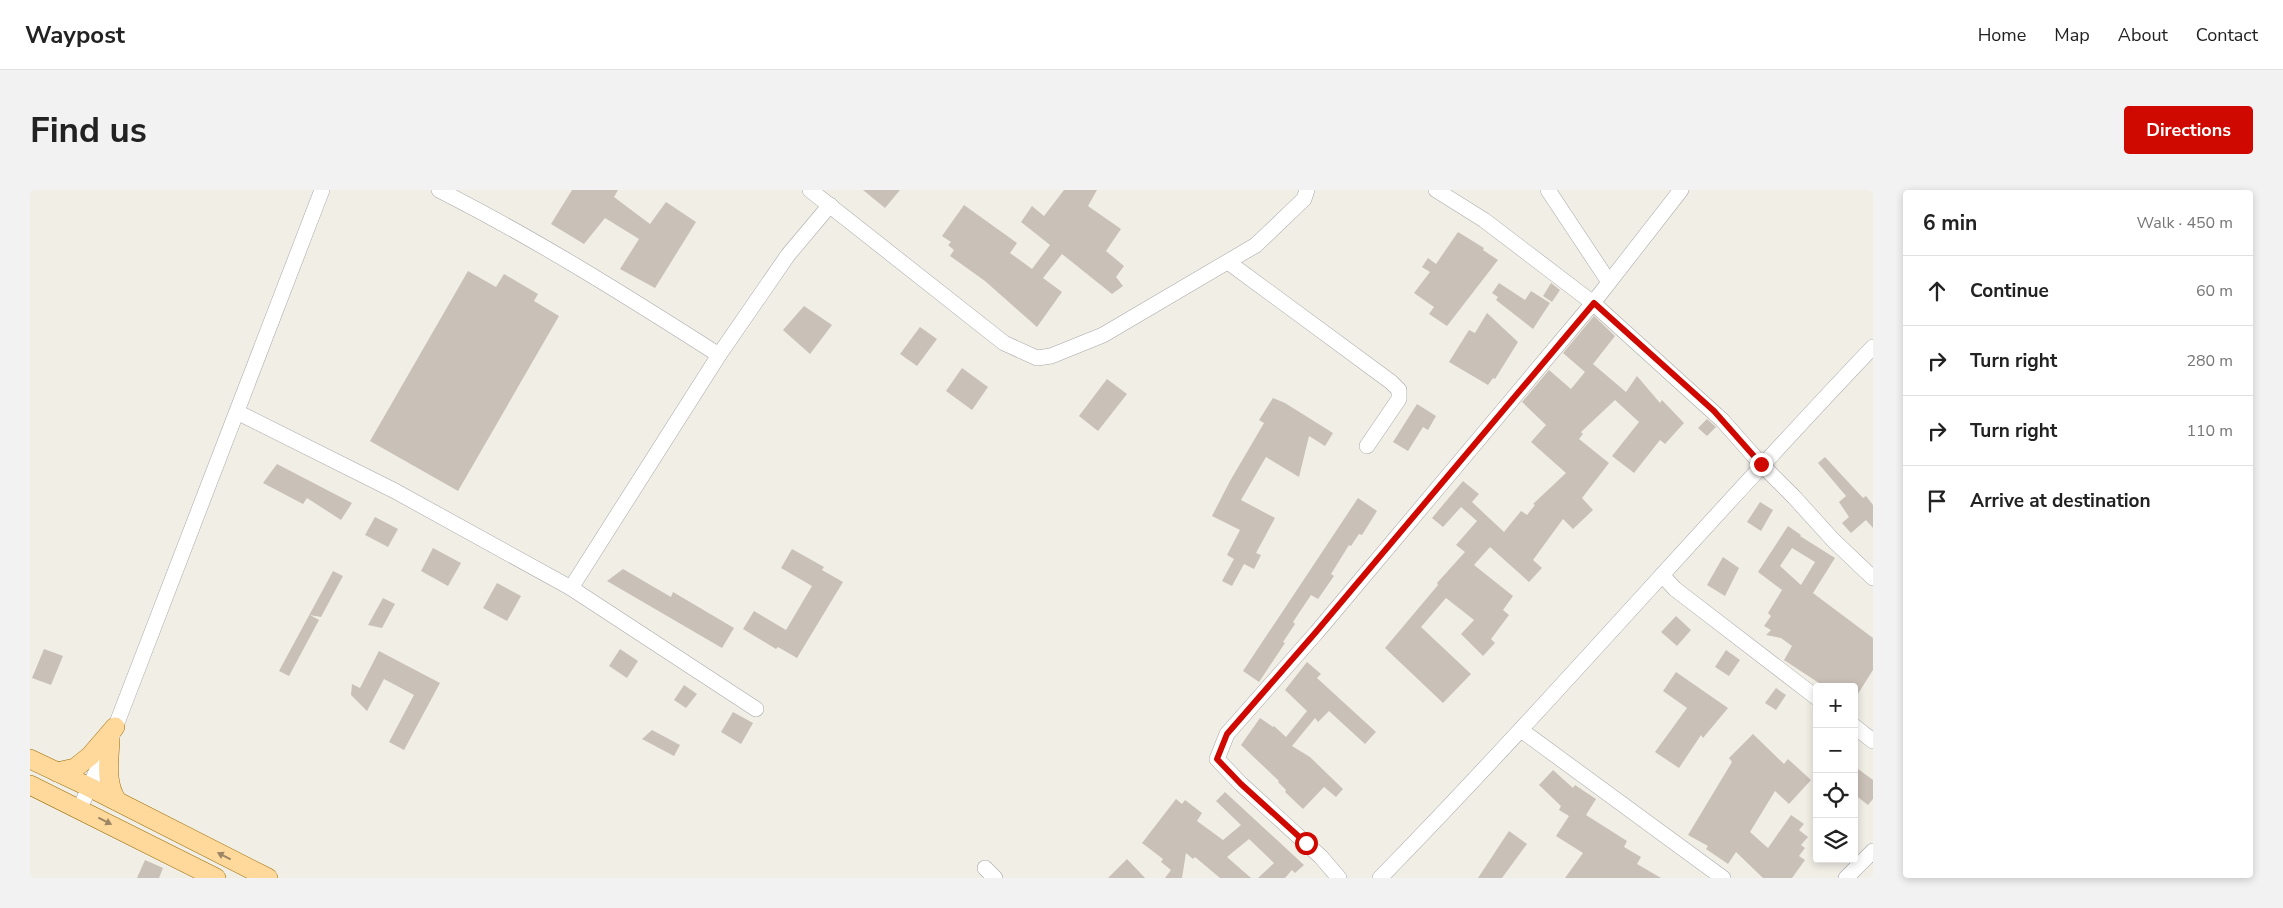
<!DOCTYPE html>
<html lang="en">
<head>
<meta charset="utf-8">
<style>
	:root { --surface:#fff; --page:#f2f2f2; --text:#222; --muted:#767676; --line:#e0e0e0; --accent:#cf0800 }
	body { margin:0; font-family:"Nunito Sans",sans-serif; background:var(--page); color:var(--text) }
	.controls { position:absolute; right:15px; bottom:15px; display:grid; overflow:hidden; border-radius:5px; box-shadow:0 2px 8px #0003 }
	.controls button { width:45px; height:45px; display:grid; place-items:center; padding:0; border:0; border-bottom:1px solid var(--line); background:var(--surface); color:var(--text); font:25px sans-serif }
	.stop { position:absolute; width:15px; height:15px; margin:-11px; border:4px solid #cf0800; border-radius:50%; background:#fff }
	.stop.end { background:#cf0800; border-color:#fff; box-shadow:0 1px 5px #0008 }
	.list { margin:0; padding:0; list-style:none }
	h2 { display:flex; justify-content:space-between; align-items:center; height:65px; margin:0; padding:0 20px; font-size:21px }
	h2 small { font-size:16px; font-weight:400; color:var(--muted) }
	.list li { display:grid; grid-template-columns:32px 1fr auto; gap:15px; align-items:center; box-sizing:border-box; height:70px; padding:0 20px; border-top:1px solid var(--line) }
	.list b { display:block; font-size:19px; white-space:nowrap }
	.list em { font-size:16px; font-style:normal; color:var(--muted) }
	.icon { flex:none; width:28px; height:28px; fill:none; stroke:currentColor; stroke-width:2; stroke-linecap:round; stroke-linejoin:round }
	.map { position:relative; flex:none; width:1843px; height:688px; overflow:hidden; border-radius:5px }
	header { display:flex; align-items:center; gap:30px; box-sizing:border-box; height:70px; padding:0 25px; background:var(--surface); border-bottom:1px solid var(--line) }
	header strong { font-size:24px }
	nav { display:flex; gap:28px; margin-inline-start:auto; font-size:18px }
	.intro { display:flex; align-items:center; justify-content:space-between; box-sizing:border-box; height:120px; padding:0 30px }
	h1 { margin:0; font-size:35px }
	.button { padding:12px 22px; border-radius:5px; background:var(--accent); color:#fff; font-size:18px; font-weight:700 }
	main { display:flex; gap:30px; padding:0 30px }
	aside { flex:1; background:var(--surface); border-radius:5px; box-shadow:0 2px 8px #0003 }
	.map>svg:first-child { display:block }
	.building { fill:#c9c0b8; fill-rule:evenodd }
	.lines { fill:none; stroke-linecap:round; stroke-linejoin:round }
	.minor-casing { stroke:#a7a7a7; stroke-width:16 }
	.major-casing { stroke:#9b6e00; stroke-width:20 }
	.minor { stroke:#fff; stroke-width:15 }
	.major { stroke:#ffd89c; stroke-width:19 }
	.oneway { fill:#9b8564 }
	.route { stroke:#cf0800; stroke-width:6 }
</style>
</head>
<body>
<header>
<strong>Waypost</strong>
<nav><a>Home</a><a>Map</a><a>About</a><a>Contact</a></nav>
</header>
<div class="intro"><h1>Find us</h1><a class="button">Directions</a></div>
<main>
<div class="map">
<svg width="1843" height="688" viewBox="0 0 1843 688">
	<rect width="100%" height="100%" fill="#f1eee6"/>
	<g class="building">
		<polygon points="542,0 588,0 584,7 620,34 636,12 666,32 625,98 590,79 609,49 575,28 554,54 521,34"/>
		<polygon points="833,0 870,0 855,18"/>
		<polygon points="1034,0 1067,0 1058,16 1091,39 1076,61 1094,76 1086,87 1093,96 1082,104 1032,64 1013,88 1032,102 1007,137 955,91 920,66 924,60 918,55 921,52 912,46 934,15 987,53 980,63 1002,79 1020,55 991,32 1002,16 1014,26"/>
		<polygon points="1428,42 1454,58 1453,60 1468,70 1417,136 1399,124 1404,117 1384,103 1400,82 1392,77 1398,68 1406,74"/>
		<polygon points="438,81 466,97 474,84 508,104 504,111 529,126 428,301 340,251"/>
		<polygon points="1469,93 1495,110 1501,101 1520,113 1503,139 1466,110 1468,107 1462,103"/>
		<polygon points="1521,93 1530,100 1522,112 1513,106"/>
		<polygon points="774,116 802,135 780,164 753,140"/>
		<polygon points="1457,123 1488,152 1465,189 1463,188 1458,195 1419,172 1439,140 1445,143"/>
		<polygon points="1564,126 1585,146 1563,174 1596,202 1607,186 1630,213 1632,210 1654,233 1635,254 1630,250 1604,283 1582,266 1609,232 1585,210 1551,242 1553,244 1549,249 1579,273 1552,308 1563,320 1543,339 1533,329 1503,370 1512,378 1499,392 1460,357 1444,375 1483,406 1473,420 1479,425 1461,449 1465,453 1453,466 1431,444 1444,430 1416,408 1391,437 1441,484 1413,513 1355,458 1408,395 1407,393 1435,362 1426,355 1447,331 1431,317 1413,337 1402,328 1433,291 1449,304 1442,312 1474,342 1491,321 1497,325 1505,315 1503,314 1536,283 1501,252 1516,235 1492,212 1519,180 1541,199 1555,182 1533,163"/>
		<polygon points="890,137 907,149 887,176 870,164"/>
		<polygon points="932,178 958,197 942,220 916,201"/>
		<polygon points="1077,189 1097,204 1068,241 1049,226"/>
		<polygon points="1243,208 1255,213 1303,243 1295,256 1279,246 1269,287 1236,267 1211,310 1245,328 1226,363 1231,365 1224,379 1214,374 1202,396 1192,391 1204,369 1197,365 1210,340 1182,326 1200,291 1234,233 1229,230"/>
		<polygon points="1387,214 1406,226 1398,240 1393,237 1378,261 1363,252"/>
		<polygon points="1677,229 1686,237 1677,246 1668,238"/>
		<polygon points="1795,267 1833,308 1836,306 1843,315 1843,338 1836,330 1821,343 1812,333 1819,327 1809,312 1816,306 1788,273"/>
		<polygon points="247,274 322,313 311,330 277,308 273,314 233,293"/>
		<polygon points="1328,308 1347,321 1332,345 1329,344 1321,356 1319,355 1301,384 1304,386 1288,409 1281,405 1263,432 1265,434 1253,452 1255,453 1229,492 1213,481"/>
		<polygon points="1730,312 1743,320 1731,341 1717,332"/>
		<polygon points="345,327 368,339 358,357 335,345"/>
		<path d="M1758,336L1771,345L1770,346L1805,368L1783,403L1843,448V480L1824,510V497H1795L1754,470L1762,456L1751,448L1736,445L1741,440L1734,436L1741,426L1738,423L1752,400L1728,382ZM1762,358L1785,372L1771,395L1750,376Z"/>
		<polygon points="403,358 431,373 418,396 391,381"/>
		<polygon points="762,359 794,377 792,380 813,392 767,468 748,457 746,459 713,439 724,421 756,440 782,396 751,378"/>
		<polygon points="1693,367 1709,378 1695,406 1677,395"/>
		<polygon points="593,379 641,407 643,402 704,438 692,458 577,391"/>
		<polygon points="303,381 313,386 291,427 280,425 289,430 259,486 249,481"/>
		<polygon points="467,393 491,406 477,431 453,418"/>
		<polygon points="353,408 365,414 352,438 338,435"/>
		<polygon points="1646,426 1661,440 1647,456 1631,442"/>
		<polygon points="14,459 33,466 21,495 2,488"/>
		<polygon points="590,459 608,471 597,488 579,476"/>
		<polygon points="1696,460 1710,470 1699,486 1685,477"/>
		<polygon points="349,461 410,493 374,560 359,552 384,505 354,489 337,521 321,505 322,494 330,498"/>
		<polygon points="1277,472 1291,484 1287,488 1346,542 1335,554 1299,521 1288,532 1285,528 1262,556 1280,567 1313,599 1306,607 1294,597 1273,619 1255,602 1256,600 1248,592 1249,591 1211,555 1230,528 1243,537 1244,536 1256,547 1277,521 1255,500"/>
		<polygon points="1646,482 1698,518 1673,548 1671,545 1649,578 1625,562 1657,518 1633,501"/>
		<polygon points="654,495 667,504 656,518 644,510"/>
		<polygon points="1746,498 1756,505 1746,520 1735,513"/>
		<polygon points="703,522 723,533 711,554 691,542"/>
		<polygon points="622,540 650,555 644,566 612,549"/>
		<polygon points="1723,544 1754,574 1758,569 1781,590 1759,614 1745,601 1720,642 1738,658 1761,625 1774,634 1769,640 1778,647 1771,655 1775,658 1769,666 1775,670 1762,688 1733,688 1706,662 1698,674 1676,659 1678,656 1658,645 1702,572 1699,568"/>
		<polygon points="1824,576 1843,590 1843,609 1838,615 1824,604"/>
		<polygon points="1523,580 1543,598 1545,595 1566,609 1556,625 1597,651 1594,657 1611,667 1607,674 1631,688 1535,688 1553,663 1526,646 1539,626 1529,620 1531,616 1509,595"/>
		<polygon points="1195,602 1274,675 1265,683 1262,680 1255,688 1228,688 1244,673 1219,649 1197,667 1221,688 1190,688 1165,667 1163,669 1156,663 1152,688 1135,688 1141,680 1131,672 1133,669 1112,653 1146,609 1152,614 1155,610 1172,623 1167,631 1193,650 1211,635 1186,611"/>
		<polygon points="1479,641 1497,654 1472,688 1448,688"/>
		<polygon points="1097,669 1115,688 1078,688"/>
		<polygon points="115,670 133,678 129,688 107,688"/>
	</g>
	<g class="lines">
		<g class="minor-casing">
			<g id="minor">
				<path d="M409,0C506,49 598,107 689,165"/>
				<polyline points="780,0 974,153 1007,168 1021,166 1073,145 1226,55 1274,9 1277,0"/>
				<polyline points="1406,0 1454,30 1563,113 1692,230 1731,274 1764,307 1803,350 1843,388"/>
				<polyline points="1518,0 1579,92"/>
				<polyline points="1198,72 1361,192 1369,200 1369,209 1337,256"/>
				<polyline points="207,222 365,301 541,398 726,519"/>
				<polyline points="1632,385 1645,399 1787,508"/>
				<polyline points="541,398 689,165 758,65 800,15"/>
				<polyline points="1824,536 1843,551"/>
				<polyline points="1491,540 1693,688"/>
				<polyline points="50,618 80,551 292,0"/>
				<polyline points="955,678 965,688"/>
				<polyline points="1309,688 1291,667 1211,594 1187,569 1197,544 1287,442 1563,113 1651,0"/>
				<path d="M1350,688C1519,515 1676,332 1843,157"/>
				<polyline points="1816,688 1843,661"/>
			</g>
		</g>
		<g class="major-casing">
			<g id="major">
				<path d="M80,551C79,571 75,593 87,611"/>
				<polyline points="0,569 59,597 238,688"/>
				<polyline points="27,582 45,578 60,566 85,537"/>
				<polyline points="0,595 186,688"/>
			</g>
		</g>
		<use href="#minor" class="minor"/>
		<use href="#major" class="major"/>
	</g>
	<defs><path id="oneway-solid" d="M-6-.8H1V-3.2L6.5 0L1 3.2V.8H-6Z" transform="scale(1.25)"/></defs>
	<g class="oneway">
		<use href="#oneway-solid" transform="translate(75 631) rotate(27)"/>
		<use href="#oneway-solid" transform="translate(194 666) rotate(-153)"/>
	</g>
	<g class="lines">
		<polyline class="route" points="1276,653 1211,594 1187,569 1197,544 1286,442 1564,113 1684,221 1731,274"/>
	</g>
</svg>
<div class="controls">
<button>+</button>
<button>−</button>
<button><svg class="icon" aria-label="locate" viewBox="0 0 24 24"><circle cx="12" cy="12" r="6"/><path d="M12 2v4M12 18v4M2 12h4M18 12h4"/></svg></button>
<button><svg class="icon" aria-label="layers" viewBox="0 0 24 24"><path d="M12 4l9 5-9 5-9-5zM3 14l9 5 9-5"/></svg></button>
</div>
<div class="stop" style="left:1276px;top:653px"></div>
<div class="stop end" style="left:1731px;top:274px"></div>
</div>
<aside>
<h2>6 min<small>Walk · 450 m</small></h2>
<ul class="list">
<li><svg class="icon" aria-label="ahead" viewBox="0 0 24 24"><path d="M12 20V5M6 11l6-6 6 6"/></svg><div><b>Continue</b></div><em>60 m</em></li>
<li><svg class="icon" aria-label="right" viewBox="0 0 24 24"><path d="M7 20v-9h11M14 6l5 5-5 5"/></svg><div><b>Turn right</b></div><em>280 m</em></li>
<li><svg class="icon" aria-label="right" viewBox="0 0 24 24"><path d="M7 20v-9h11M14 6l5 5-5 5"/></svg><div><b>Turn right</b></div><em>110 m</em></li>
<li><svg class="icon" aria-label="arrive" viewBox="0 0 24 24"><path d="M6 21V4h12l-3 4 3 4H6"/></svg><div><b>Arrive at destination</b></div></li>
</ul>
</aside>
</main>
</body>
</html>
